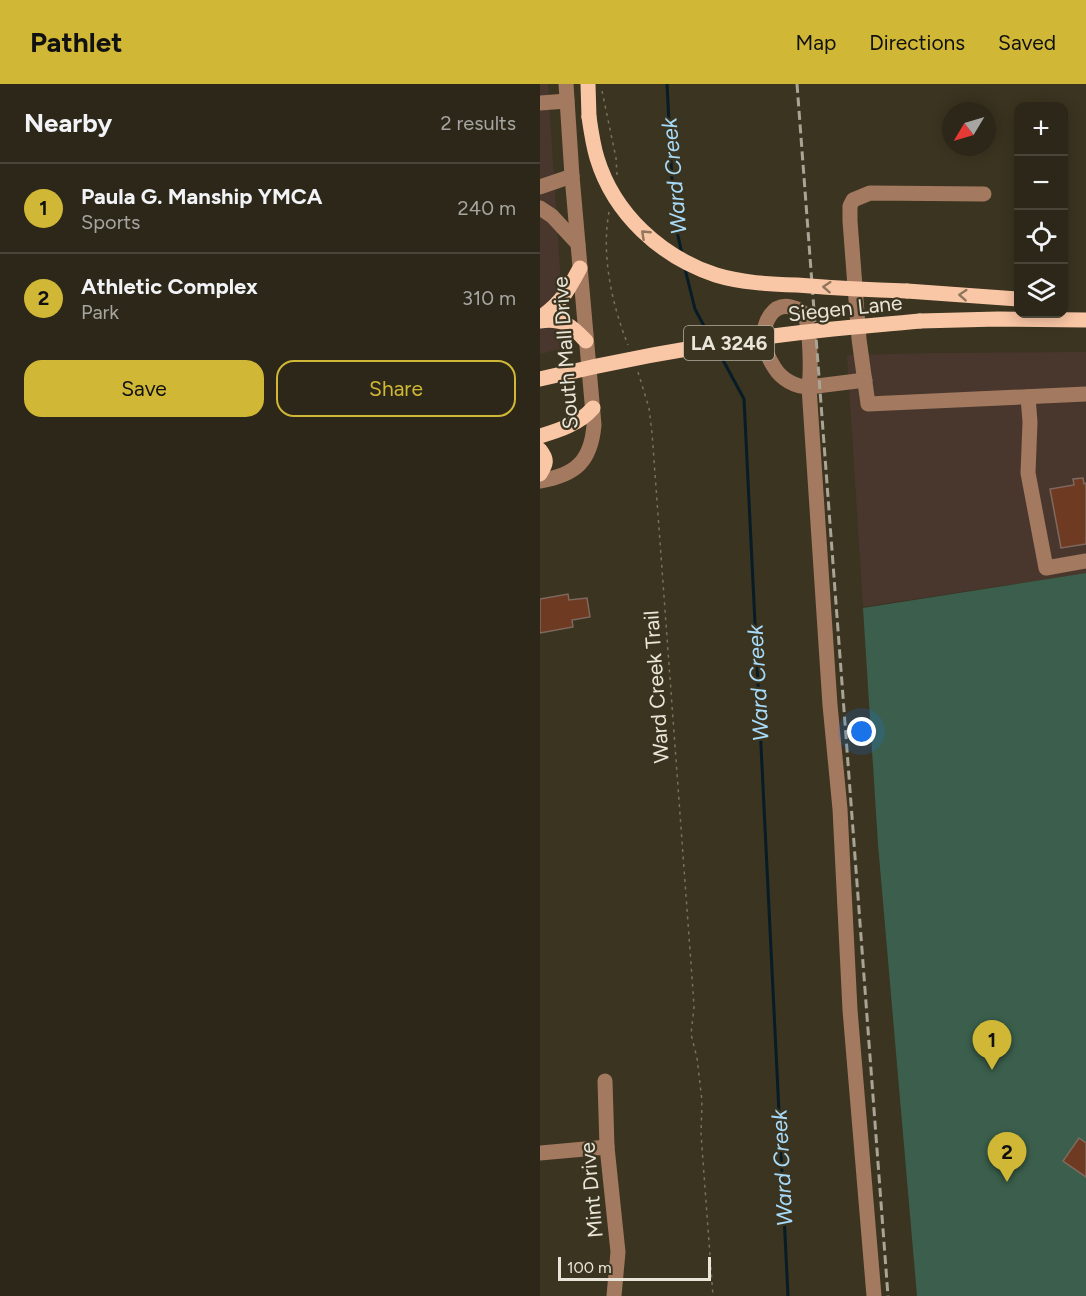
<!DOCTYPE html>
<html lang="en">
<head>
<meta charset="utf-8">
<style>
	:root { --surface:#2c2718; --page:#342f21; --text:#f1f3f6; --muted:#a6a5a2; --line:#484437; --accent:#d0b836 }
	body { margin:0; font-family:Figtree,sans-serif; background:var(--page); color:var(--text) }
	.controls { position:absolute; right:18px; top:18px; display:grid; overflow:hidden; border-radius:12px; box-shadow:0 3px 15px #0003 }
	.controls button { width:54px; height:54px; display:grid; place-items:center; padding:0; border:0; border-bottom:2px solid var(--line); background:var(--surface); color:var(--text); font:30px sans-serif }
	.compass { position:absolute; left:402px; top:18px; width:54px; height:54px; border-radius:50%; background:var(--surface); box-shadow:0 3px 15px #0003; rotate:232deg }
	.scale { position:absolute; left:18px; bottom:15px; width:153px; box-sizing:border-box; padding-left:6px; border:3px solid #e9e5d9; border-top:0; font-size:16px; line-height:21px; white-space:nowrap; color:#e9e5d9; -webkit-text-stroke:4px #3a3420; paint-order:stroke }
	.you { position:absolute; left:322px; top:648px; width:21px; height:21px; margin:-15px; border:4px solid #fff; border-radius:50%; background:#1a73e8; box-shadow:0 0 0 9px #1a73e833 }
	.badge { display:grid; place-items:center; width:39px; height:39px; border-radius:50%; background:var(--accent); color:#111; font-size:20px; font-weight:700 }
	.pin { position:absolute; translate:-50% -50px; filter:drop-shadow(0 2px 3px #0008) }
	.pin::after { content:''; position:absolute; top:32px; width:21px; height:18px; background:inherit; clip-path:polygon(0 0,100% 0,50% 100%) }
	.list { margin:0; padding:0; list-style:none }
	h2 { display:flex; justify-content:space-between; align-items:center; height:78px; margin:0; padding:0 24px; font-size:26px }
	h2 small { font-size:20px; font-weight:400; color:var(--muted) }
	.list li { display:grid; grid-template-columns:39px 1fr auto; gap:18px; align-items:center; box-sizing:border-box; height:90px; padding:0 24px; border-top:2px solid var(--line) }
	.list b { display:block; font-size:22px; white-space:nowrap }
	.list p { margin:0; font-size:20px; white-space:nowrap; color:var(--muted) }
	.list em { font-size:20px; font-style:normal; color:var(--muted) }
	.actions { display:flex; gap:12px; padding:18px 24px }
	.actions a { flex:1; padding:14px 0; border:2px solid var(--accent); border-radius:18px; text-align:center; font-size:21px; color:var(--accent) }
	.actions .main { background:var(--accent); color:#111 }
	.icon { flex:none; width:33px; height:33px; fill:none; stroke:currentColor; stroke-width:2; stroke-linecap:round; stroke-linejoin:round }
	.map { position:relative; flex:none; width:546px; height:1212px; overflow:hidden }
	header { display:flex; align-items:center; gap:36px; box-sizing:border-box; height:84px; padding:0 30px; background:var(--accent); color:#111 }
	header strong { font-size:28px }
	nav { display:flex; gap:33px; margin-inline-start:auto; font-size:21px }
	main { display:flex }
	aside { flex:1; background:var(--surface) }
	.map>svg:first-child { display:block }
	.commercial { fill:#49372e }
	.green { fill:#3b5f4c }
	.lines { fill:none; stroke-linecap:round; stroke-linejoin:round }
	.stream { stroke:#071c26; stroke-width:3 }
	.building { fill:#6f3a22; stroke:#7f695f; stroke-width:1.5 }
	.path { stroke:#777261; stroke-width:1.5; stroke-dasharray:3 4.5; stroke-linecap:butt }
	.minor { stroke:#a3795f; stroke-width:15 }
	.major { stroke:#fac7a6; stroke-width:15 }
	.rail { stroke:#a9a495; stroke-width:3; stroke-dasharray:9 4.5; stroke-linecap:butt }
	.major-bridge { stroke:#fac7a6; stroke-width:15 }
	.oneway { stroke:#90765c }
	.labels { text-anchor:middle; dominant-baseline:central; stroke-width:4.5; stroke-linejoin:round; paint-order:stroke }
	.shield { fill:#3a3420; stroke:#b4b0a2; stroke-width:1.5 }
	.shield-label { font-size:20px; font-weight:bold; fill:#e9e5d9 }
	.street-label { font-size:21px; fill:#e9e5d9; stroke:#3a3420 }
	.water-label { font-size:22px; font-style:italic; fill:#a7dbf9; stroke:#3a3420 }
</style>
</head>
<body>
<header>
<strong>Pathlet</strong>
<nav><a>Map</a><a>Directions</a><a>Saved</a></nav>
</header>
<main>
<aside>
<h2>Nearby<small>2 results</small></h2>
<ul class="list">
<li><span class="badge">1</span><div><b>Paula G. Manship YMCA</b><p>Sports</p></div><em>240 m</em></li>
<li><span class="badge">2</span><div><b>Athletic Complex</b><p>Park</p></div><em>310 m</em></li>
</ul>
<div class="actions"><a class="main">Save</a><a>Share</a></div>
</aside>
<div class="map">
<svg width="546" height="1212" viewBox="0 0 546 1212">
	<rect width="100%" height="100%" fill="#3a3420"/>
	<g class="commercial">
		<polygon points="0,0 8,0 25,264 0,270"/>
		<polygon points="546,268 546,489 323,523 307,271 394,269"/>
	</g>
	<polygon class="green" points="546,489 546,1212 377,1212 338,760 323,524"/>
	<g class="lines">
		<g class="stream">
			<polyline points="127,0 134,134 142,170"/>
			<polyline points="145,185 155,225 172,257"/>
			<polyline points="177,265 204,315 248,1212"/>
		</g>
	</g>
	<g class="building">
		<polygon points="543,394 544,400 546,399 546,460 521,464 510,405 534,401 533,395"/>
		<polygon points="28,510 29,516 47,514 50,533 32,536 33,543 0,549 0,515"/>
		<polygon points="539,1054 546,1059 546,1093 523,1077"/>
	</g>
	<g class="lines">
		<g class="path">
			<polyline points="62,7 76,74 77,91"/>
			<path d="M69,128C61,171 72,221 88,261"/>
			<polyline points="98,288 109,324 112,349 153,907 154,924 151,950 157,974 162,1017 161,1050 173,1212"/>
		</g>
		<g class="minor">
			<polyline points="0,19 27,17"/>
			<polyline points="0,103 32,92"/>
			<polyline points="444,110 330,109 313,116 310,122 310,137 319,255 328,320 546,310"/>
			<polyline points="0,124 12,132 38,160"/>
			<path d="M325,296L269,303C255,303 241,295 234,283C229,275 223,263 224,253C224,237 233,219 251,223C255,224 260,225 263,229C271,240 271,288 269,303L290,621L300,725L310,926L334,1212"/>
			<polyline points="488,313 490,338 488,389 506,484 546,477"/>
			<path d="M0,397C35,391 51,378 54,341L32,92L26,0"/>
			<polyline points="65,997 67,1063 78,1168 74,1212"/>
			<polyline points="0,1069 67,1063"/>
		</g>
		<g class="major">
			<polyline points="48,0 49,33"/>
			<polyline points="367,207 478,215"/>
			<path d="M0,234C22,218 27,208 40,184"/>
			<path d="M0,237C23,234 31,241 46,257"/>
			<polyline points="380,237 458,235 546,236"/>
			<path d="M0,352C20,346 39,340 53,324"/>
			<path d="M0,366C8,376 6,380 0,390"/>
		</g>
		<polyline class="rail" points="257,0 348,1212"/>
		<g class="major-bridge">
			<path d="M49,33C51,47 53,61 57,74C74,130 121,173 176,191C202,199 230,200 257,201C294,204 330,206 367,207"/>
			<path d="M0,295C96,272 195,255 293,245C322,242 351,240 380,237"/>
		</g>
	</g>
	<defs><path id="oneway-chevron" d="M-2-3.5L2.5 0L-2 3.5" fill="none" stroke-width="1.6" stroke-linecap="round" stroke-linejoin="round" transform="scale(1.5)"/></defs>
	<g class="oneway">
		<use href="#oneway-chevron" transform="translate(105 150) rotate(-137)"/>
		<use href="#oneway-chevron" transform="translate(287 203) rotate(-176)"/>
		<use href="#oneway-chevron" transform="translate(423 211) rotate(-176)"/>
	</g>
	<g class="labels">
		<rect class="shield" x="144" y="242" width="90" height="34" rx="4.5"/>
		<g class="shield-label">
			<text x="189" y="259">LA 3246</text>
		</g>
		<g class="street-label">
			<text transform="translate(305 224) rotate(-6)">Siegen Lane</text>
			<text transform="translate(25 269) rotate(-94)">South Mall Drive</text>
			<text transform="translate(116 603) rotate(-94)">Ward Creek Trail</text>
			<text transform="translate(51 1106) rotate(-95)">Mint Drive</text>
		</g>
		<g class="water-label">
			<text transform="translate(134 92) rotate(-95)">Ward Creek</text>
			<text transform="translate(218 599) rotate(-93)">Ward Creek</text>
			<text transform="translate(242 1084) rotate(-93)">Ward Creek</text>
		</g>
	</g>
</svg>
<div class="controls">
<button>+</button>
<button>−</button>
<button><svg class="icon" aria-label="locate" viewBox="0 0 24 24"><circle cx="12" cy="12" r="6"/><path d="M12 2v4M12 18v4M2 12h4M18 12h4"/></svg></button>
<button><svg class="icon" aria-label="layers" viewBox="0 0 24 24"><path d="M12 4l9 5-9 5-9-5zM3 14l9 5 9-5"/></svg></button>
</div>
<svg class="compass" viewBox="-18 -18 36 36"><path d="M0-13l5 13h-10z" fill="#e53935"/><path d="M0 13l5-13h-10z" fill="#a6a5a2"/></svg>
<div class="scale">100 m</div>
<div class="you"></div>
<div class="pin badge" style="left:452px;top:986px">1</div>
<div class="pin badge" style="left:467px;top:1098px">2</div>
</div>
</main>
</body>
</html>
